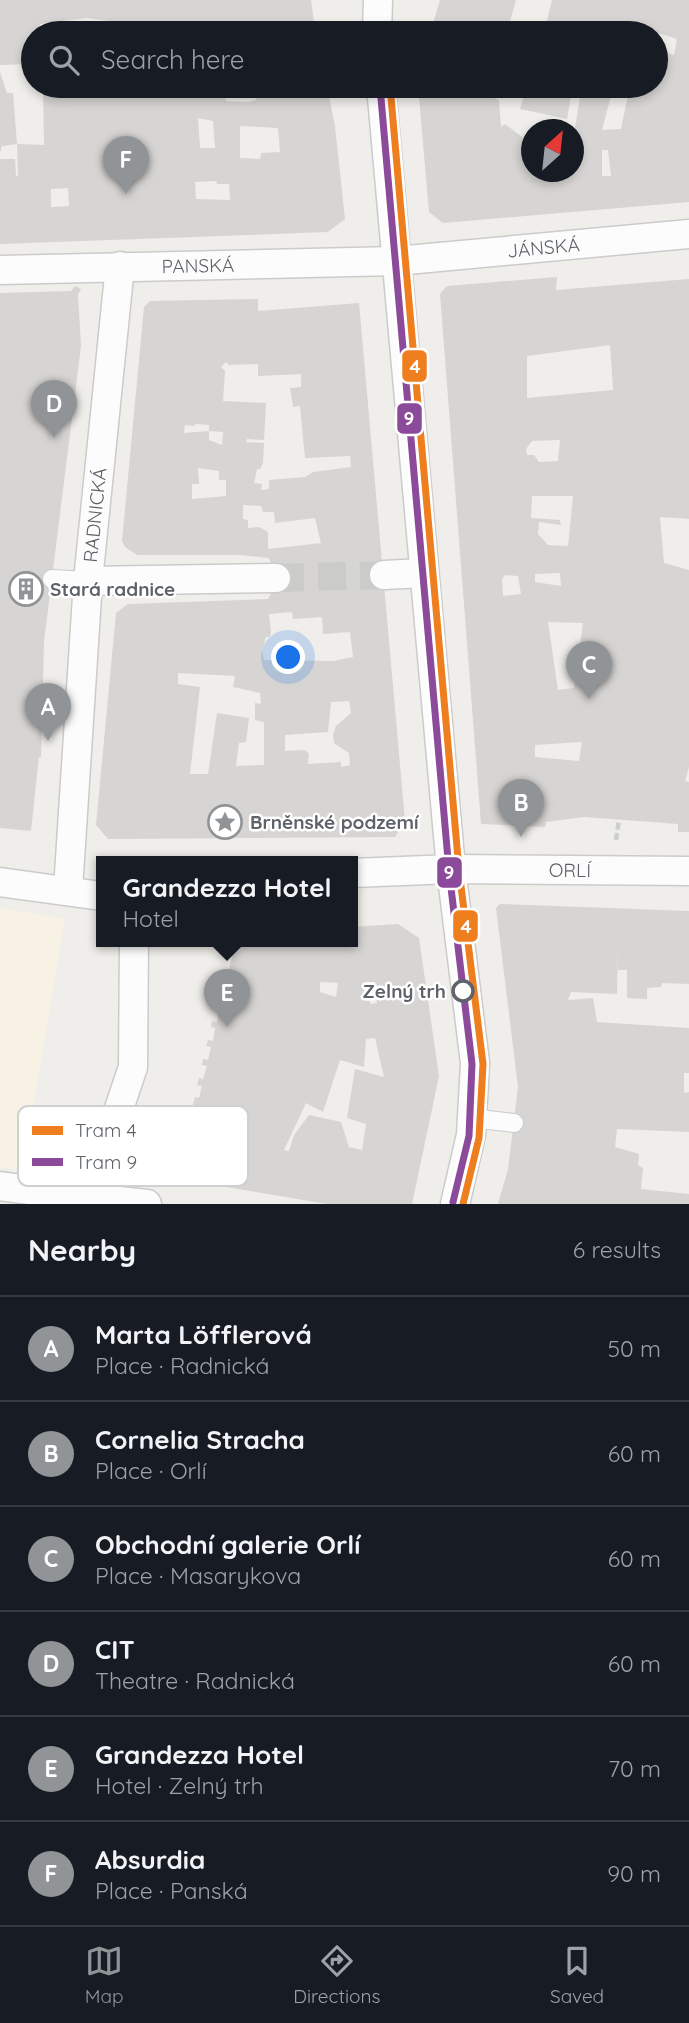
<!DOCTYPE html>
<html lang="en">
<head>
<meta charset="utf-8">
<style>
	:root { --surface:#171b24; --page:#242831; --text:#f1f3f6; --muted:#9ea1a6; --line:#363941; --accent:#919496 }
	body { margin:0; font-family:Quicksand,sans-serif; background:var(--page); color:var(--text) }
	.compass { position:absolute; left:521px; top:119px; width:63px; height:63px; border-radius:50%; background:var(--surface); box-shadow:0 4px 10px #0003; rotate:27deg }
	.you { position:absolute; left:289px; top:658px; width:24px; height:24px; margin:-18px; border:5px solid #fff; border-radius:50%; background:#1a73e8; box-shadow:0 0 0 10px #1a73e833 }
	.badge { display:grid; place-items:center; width:46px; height:46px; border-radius:50%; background:var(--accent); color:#fff; font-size:23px; font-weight:700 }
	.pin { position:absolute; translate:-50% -58px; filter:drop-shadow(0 2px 4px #0008) }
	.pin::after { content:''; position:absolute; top:37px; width:24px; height:21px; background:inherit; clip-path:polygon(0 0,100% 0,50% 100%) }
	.popup { position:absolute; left:96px; top:856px; width:262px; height:91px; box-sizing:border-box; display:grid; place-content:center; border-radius:0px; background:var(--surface); filter:drop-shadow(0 2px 5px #0005); font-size:23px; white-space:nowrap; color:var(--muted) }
	.popup b { font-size:26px; color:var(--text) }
	.popup::after { content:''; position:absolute; left:50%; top:100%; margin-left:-14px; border:14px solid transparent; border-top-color:var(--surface) }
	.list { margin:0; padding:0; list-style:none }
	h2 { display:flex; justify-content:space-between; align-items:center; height:91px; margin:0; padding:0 28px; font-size:30px }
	h2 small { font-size:23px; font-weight:400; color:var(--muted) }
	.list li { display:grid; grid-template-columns:46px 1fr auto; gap:21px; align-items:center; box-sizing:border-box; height:105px; padding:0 28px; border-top:2px solid var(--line) }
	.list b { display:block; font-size:26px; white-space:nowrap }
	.list p { margin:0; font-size:23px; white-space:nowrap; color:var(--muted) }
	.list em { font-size:23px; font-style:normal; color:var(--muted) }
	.icon { flex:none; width:38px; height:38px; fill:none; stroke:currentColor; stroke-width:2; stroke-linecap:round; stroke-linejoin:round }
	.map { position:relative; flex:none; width:689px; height:1204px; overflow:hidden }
	.search { position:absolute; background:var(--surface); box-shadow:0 4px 10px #0003; left:21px; right:21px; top:21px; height:77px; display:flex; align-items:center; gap:18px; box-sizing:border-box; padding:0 24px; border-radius:38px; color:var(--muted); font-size:26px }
	.sheet { height:721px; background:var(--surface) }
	nav { display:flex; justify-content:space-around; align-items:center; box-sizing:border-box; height:98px; border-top:2px solid var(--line); background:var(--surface); font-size:19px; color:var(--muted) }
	nav a { display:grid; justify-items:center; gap:4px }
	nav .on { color:var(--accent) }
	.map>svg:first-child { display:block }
	.commercial { fill:#f8f2e4 }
	.building { fill:#d6d5d3; fill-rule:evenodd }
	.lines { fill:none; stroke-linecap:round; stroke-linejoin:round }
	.pedestrian-tunnel { stroke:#cbcbca; stroke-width:28; stroke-dasharray:28 14; stroke-linecap:butt }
	.service-casing { stroke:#cbcbcb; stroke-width:20 }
	.pedestrian-casing { stroke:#cbcbcb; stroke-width:31 }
	.path { stroke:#cbd0cc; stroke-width:4.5; stroke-dasharray:7 3.5; stroke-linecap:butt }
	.service { stroke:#fdfcfc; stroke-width:18 }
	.pedestrian { stroke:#fdfcfc; stroke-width:28 }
	.tram-1-casing { stroke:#fff; stroke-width:12 }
	.tram-2-casing { stroke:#fff; stroke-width:12 }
	.tram-1 { stroke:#ee7e1e; stroke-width:7 }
	.tram-2 { stroke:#8c4a9a; stroke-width:7 }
	.stop-dot { fill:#fff; stroke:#5e6369; stroke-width:3.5 }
	.labels { text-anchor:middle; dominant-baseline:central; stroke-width:5; stroke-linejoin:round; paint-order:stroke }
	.street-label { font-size:19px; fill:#5e6369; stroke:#fff }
	.poi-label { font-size:19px; font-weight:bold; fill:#5e6369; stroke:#fff; text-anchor:start }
	.stop-label { font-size:19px; font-weight:bold; fill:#5e6369; stroke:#fff; text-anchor:end }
	.key { fill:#fff; stroke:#cfd0d2; stroke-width:2 }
	.key-label { font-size:19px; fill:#5e6369 }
	.line-badge { stroke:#fff; stroke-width:2.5 }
	.badge-label { font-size:19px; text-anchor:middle; font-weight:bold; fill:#fff }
</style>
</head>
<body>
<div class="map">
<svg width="689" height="1204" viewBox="0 0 689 1204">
	<rect width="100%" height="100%" fill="#efeeea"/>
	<polygon class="commercial" points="0,908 65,919 22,1171 0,1167"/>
	<g class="building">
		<polygon points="0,0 311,0 315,30 319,33 152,33 151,27 87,18 40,24 41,33 33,33 33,64 0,65"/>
		<polygon points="440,0 516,0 509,25 535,33 430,33"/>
		<path d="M552,0H689V202L443,223L429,212L418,86H491L488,96L499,100L501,127L505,124L522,137L531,136V172H574V133L581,92L572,90L567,119L520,109L527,86H598L596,94L611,96L602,130L621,129L630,86H656V50L674,55L677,39L622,22L621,27L616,26L614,33H544ZM602,150H608L611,176H602Z"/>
		<polygon points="0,72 7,93 13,93 17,144 2,146 0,153"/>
		<path d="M43,86H225L226,101L248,102L256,100L257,86H327L335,126L345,219L328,232L0,244V159H15L16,176H18L17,144L44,145ZM198,118L213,121L215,148H200ZM240,126L278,128L280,152L261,153L260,159L240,158ZM216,181L217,184H229L230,200L196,199L195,182ZM68,188L69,206L51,207V189Z"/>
		<path d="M557,277L556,290L689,279V519L660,517L664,563L689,570V767L685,781L689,782V832H678V824L584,817L546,822L545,827L481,824L440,294L447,286ZM610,345L613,390L527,398V356ZM560,440L558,461L539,462L534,455H527L526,449L532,441ZM532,496H573L568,546L548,545L538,534L539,522L561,525L560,520L531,518ZM560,573L561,586L535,582V574ZM505,575L518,576L521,594L503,596L502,579ZM548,622L583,623L574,688L558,690ZM582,742L579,761L535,757V745Z"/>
		<polygon points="75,286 81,289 78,295 81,346 44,642 41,757 39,757 31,831 0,828 0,293 71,291"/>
		<path d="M258,299V311L359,303L405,821L395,837L108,839L96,825L116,613L128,604L268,599L275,587L276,570L268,558L241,555H137L125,547L122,541L144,307L150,301ZM226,362L229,365L258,364V376L301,374V387L290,388L293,407L300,406L305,458L350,456L351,467L313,472L305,477L269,480V489L261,490L262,484L254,483L257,469H260L263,463L264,443L246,442L247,439L264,440L266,403L223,401L225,371L221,367ZM195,424L209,425V431L223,432L222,445L209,440V431L184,433L185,425L195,426ZM198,468L219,471V480H226V496L192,499V484H199ZM243,505L261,506L263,512H274L275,523L315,518L321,543L268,549V532L259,527L248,528V520L243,519ZM292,612L293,619L322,617L323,634L350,632L353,657L333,661L264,660L262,651L266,637H270L271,633L269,614ZM178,673L235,676L233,687L260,693L261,704L255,703V720L264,722V765L236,766L239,743L246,742L249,718L217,713L208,774H190L200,687L178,684ZM349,701L351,713L336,726L333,735L334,743L349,753L350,765L341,767V762L308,764L309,754L305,750L285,751V735L328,732L331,702Z"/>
		<polygon points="500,904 689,911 689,984 662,983 661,987 647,988 647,999 627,998 627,970 618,970 618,949 617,994 571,992 568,1000 593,998 597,1022 689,1028 689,1073 684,1073 684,1093 689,1092 689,1132 617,1129 615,1147 639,1154 638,1165 643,1168 641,1189 689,1194 689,1204 498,1204 508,1169 518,1087 496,908"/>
		<path d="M398,924L419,938L439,1076L412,1204H327L190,1181L187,1172L182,1171L192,1129L187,1127L195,1097L199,1098L202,1086L197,1085L199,1078L203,1079L207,1066L202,1065L203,1059L208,1060L211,1047L206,1046L208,1040L213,1041L215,1028L211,1027L212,1021L217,1022L219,1010L215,1009L222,977L227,978L236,941H353V927ZM320,982L338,983L336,997L320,992ZM364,982H375L377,1003L370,1004V1001L364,1000ZM375,1038L384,1077L355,1069L347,1118L366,1124L362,1150L349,1147L341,1122L309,1115L294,1135L289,1151L284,1150L306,1103L323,1112L340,1060L364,1067L366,1039Z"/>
	</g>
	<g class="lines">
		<polyline class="pedestrian-tunnel" points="276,578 384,575"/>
		<g class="service-casing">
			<g id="service">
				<polyline points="52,579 88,581"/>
				<polyline points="471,1118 514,1123"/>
			</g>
		</g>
		<g class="pedestrian-casing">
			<g id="pedestrian">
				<polyline points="377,33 378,0"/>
				<polyline points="381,86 451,869 475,1063 471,1135 455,1204"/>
				<path id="s1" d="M0,270L396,261L689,234"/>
				<polyline points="384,575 424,573"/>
				<polyline points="88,581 276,578"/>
				<path id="s2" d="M353,873L451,869L689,871"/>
				<polyline points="0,882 101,896"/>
				<path id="s3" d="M68,890L88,581L120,266"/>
				<polyline points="0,1186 89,1198 133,1067 134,941"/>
				<polyline points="89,1198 147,1204"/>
			</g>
		</g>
		<polyline class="path" points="616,840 619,820"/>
		<use href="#service" class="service"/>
		<use href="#pedestrian" class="pedestrian"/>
		<g class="tram-1-casing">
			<polyline id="tram-1" points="390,86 459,870 483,1064 479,1138 463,1204"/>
		</g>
		<g class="tram-2-casing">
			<polyline id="tram-2" points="380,87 449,871 472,1064 469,1136 453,1202"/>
		</g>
		<use href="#tram-1" class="tram-1"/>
		<use href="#tram-2" class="tram-2"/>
	</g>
	<defs>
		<g id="building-ring" transform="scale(1.75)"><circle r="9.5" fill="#fff" stroke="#919496" stroke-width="1.5"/><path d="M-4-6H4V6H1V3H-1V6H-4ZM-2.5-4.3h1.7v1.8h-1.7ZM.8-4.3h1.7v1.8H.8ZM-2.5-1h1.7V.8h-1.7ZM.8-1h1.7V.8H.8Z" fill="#919496"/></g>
		<g id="sight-ring" transform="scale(1.75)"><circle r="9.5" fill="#fff" stroke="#919496" stroke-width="1.5"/><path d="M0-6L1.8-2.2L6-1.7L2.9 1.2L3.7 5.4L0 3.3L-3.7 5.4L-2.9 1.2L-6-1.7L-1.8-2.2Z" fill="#919496"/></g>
	</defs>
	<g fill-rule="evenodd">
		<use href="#building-ring" x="26" y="589"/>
		<use href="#sight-ring" x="225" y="822"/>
	</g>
	<circle class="stop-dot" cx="463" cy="991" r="10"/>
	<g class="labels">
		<g class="street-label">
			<text stroke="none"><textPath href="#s1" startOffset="544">JÁNSKÁ</textPath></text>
			<text stroke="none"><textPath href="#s1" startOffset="198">PANSKÁ</textPath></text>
			<text stroke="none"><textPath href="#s3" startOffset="376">RADNICKÁ</textPath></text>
			<text stroke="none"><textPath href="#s2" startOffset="217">ORLÍ</textPath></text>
		</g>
		<g class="poi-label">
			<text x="50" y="589">Stará radnice</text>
			<text x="250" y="822">Brněnské podzemí</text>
		</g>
		<g class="stop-label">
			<text x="446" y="991">Zelný trh</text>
		</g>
	</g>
	<rect x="18" y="1106" width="230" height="80" rx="10" class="key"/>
	<rect x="32" y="1126" width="31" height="9" fill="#ee7e1e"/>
	<rect x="32" y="1158" width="31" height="8" fill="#8c4a9a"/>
	<g class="key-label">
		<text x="75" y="1137">Tram 4</text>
		<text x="75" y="1169">Tram 9</text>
	</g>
	<g class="line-badge">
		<rect x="401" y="349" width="27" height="34" rx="7" fill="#ee7e1e"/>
		<rect x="396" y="402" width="27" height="33" rx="7" fill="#8c4a9a"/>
		<rect x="436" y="856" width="27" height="33" rx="7" fill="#8c4a9a"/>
		<rect x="452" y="909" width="27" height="34" rx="7" fill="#ee7e1e"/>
	</g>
	<g class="badge-label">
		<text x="415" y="373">4</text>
		<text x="409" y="425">9</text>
		<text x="449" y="879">9</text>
		<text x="466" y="933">4</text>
	</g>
</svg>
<svg class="compass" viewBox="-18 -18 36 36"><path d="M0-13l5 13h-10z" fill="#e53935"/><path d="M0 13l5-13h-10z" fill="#9ea1a6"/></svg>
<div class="you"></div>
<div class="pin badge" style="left:48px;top:741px">A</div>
<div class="pin badge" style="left:521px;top:837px">B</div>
<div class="pin badge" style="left:589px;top:699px">C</div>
<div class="pin badge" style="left:54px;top:438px">D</div>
<div class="pin badge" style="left:227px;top:1027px">E</div>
<div class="popup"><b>Grandezza Hotel</b>Hotel</div>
<div class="pin badge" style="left:126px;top:194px">F</div>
<div class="search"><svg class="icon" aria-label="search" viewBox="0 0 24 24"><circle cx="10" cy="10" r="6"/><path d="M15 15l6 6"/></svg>Search here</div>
</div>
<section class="sheet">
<h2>Nearby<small>6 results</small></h2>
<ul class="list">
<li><span class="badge">A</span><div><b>Marta Löfflerová</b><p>Place · Radnická</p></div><em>50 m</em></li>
<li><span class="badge">B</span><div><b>Cornelia Stracha</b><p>Place · Orlí</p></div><em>60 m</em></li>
<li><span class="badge">C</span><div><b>Obchodní galerie Orlí</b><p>Place · Masarykova</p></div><em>60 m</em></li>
<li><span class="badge">D</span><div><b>CIT</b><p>Theatre · Radnická</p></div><em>60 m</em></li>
<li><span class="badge">E</span><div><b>Grandezza Hotel</b><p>Hotel · Zelný trh</p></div><em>70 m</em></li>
<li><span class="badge">F</span><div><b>Absurdia</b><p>Place · Panská</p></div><em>90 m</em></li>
</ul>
</section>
<nav>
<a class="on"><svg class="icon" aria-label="map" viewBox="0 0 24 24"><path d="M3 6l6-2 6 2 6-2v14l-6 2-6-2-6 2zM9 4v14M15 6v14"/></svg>Map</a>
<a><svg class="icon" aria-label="directions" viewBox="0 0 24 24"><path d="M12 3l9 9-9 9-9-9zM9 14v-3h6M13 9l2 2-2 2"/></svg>Directions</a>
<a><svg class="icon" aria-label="saved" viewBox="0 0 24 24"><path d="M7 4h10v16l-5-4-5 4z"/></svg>Saved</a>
</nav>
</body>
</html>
